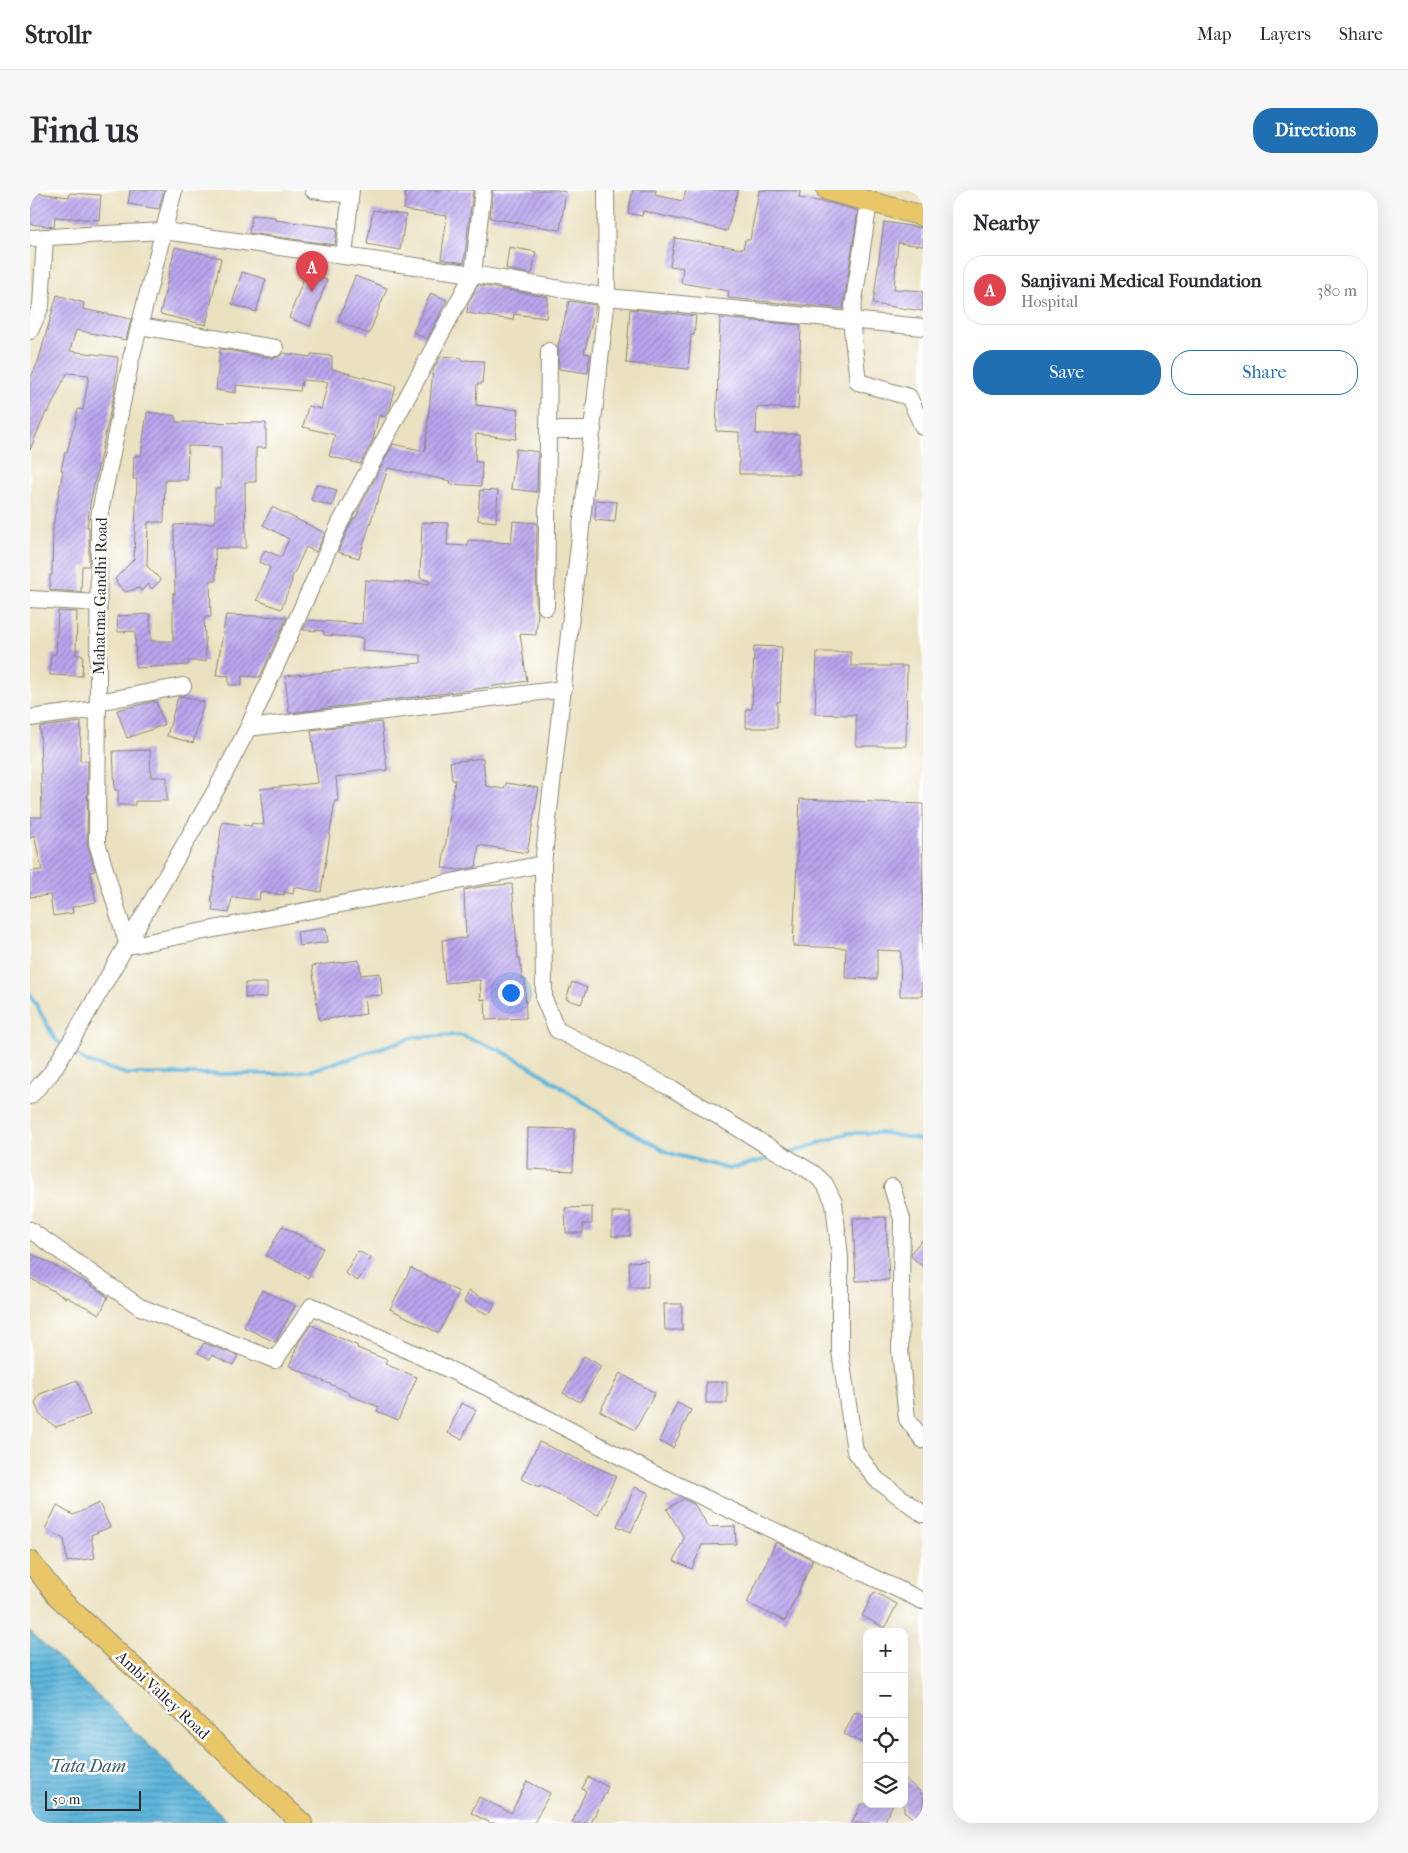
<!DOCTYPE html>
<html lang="en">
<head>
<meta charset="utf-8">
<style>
	:root { --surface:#fff; --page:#f7f7f7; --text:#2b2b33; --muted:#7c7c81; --line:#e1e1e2; --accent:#1f6fb2 }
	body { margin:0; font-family:"IM FELL French Canon",serif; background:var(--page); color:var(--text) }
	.controls { position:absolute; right:15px; bottom:15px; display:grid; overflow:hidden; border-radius:10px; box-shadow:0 5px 20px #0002 }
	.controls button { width:45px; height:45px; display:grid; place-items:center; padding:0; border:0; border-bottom:1px solid var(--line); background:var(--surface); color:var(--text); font:25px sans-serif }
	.scale { position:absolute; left:15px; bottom:12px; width:96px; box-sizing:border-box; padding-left:5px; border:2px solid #2b2b2b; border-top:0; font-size:14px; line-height:18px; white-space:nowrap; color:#2b2b2b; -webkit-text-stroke:4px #fff; paint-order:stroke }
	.you { position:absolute; left:480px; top:802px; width:18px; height:18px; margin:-12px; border:4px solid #fff; border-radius:50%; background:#1a73e8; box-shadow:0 0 0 8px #1a73e833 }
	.badge { display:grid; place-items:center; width:32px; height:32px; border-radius:50%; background:var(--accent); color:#fff; font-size:16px; font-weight:700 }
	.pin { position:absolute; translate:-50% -41px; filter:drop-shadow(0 1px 2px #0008) }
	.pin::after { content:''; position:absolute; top:26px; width:18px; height:15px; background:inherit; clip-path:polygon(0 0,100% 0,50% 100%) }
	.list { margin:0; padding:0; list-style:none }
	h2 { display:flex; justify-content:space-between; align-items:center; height:65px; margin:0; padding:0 20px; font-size:21px }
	h2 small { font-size:16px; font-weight:400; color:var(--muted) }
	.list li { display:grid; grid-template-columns:32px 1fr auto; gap:15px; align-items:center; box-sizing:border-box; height:70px; margin:0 10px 10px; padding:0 10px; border:1px solid var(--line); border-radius:20px }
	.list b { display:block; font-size:19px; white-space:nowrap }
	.list p { margin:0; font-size:16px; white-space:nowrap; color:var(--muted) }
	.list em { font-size:16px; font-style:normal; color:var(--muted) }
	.actions { display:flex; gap:10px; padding:15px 20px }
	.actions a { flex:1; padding:11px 0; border:1px solid var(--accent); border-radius:20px; text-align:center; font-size:18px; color:var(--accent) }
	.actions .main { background:var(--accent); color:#fff }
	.icon { flex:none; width:28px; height:28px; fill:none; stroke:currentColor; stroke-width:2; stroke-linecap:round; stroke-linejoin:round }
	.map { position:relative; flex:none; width:893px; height:1633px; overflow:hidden; border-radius:20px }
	header { display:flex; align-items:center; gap:30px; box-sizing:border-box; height:70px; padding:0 25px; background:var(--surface); border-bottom:1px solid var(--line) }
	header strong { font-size:24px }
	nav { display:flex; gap:28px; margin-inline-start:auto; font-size:18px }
	.intro { display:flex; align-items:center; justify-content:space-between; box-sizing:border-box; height:120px; padding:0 30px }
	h1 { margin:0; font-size:35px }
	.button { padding:12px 22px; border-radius:20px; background:var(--accent); color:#fff; font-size:18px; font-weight:700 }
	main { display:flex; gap:30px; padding:0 30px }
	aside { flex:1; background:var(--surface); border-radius:20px; box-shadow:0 5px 20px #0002 }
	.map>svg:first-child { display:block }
	.water { fill:url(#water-rules); stroke:#447083 }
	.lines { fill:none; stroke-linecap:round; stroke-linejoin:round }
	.stream { stroke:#5eb6db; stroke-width:4 }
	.building { fill:url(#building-hatch) }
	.minor-casing { stroke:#8a8676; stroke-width:18 }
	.major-casing { stroke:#8a8676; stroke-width:22 }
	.minor { stroke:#fff; stroke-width:16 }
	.major { stroke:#e9c769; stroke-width:20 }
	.labels { text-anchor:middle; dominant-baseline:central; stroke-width:5; stroke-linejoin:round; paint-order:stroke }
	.street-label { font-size:16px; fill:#2b2b2b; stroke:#fff }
	.water-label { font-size:18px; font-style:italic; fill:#3d5c69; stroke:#fff }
</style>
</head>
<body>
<header>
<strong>Strollr</strong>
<nav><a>Map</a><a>Layers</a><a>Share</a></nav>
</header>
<div class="intro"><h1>Find us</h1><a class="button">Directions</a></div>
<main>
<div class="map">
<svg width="893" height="1633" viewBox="0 0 893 1633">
	<defs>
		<pattern id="water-rules" width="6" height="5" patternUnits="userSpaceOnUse" patternTransform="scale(1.25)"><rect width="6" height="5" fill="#5eb6db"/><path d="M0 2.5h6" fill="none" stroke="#4e94b2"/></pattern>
		<pattern id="building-hatch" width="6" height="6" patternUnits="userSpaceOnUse" patternTransform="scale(1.25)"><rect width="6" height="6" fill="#b9a5ee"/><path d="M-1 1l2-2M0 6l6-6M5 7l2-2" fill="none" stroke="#9787c1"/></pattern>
	</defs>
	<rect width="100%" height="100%" fill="#fff"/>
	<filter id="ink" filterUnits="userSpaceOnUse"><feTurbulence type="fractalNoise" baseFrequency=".02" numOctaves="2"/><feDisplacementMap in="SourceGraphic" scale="10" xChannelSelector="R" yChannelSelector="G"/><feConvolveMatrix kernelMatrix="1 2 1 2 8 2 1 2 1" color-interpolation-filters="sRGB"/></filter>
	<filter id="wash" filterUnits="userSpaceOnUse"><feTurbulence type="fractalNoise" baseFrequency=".0096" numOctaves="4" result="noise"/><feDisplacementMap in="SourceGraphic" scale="20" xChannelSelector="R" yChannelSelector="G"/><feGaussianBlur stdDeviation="1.12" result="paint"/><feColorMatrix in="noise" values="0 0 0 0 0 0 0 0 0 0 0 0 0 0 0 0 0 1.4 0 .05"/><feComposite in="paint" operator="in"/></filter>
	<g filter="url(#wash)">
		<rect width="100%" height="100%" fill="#eae1c0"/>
		<polygon class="water" points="0,1441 200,1633 0,1633"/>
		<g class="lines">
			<g class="stream">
				<polyline points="0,804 25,849 34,856"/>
				<polyline points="39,860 57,872 97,884 252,884 282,880 385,847 430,845 470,860 501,877 588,935 639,963 699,979 746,967"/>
				<polyline points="760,963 818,943 854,943 893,950"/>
			</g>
		</g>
		<g id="blocks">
			<g class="building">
				<polygon points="100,0 134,0 129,19 98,14"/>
				<polygon points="376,0 443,0 434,73 411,69 417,26 374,20"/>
				<polygon points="463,0 526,0 536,2 530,40 460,28"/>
				<polygon points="603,0 626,0 625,5 653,11 656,0 708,0 697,41 613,21 612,26 598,23"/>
				<polygon points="729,0 770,1 769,8 800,13 828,21 813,119 698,108 699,101 651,93 653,78 640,76 645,48 713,59 715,50 720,50"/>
				<polygon points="0,2 39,7 40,3 71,5 69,30 25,27 24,37 0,34"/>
				<polygon points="343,20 376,25 370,60 337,54"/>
				<polygon points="222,25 245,27 245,30 307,38 305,55 219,43"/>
				<polygon points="854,32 893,38 893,56 868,53 864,99 893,101 893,121 843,114"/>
				<polygon points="145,57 191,68 176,135 130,124"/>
				<polygon points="479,57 506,62 502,84 476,79"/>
				<polygon points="212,82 236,89 226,122 202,114"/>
				<polygon points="276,82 297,90 280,136 259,128"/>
				<polygon points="325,86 357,98 339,144 308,131"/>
				<polygon points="448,95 518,107 516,128 484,124 483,130 437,123 438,114"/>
				<polygon points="401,103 417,110 397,149 383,142"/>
				<polygon points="27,105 54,113 53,119 101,129 96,150 46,140 40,161 88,167 84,204 60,314 57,337 59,337 59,376 52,376 51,402 20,400 20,385 22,385 23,336 33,280 31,280 35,262 37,262 43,239 44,239 48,219 53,220 59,185 37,183 18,223 16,222 0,260 0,189 8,172"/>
				<polygon points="539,111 566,115 554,163 560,164 558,183 529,179 528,156"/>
				<polygon points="600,119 666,126 664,145 661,145 658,179 596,173"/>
				<polygon points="690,128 771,135 768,219 727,217 726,244 769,244 769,284 709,284 709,242 686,241"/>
				<polygon points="190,159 243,168 249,167 253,163 281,167 281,164 302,166 302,179 366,196 360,218 355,227 349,225 343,250 330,274 299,266 305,245 273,237 278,216 291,219 298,192 272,190 270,201 206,195 206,203 186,200"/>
				<polygon points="411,166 432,168 432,170 454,171 452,194 447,194 446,215 489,220 486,249 446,244 445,272 452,272 451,296 420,294 421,291 358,278 329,368 308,362 319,337 324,328 326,328 330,317 363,254 395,261 403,180"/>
				<polygon points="117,222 146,226 146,232 236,233 236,258 226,258 226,292 215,292 216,358 185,358 186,391 180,391 181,427 174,427 176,471 158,471 158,475 106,478 105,441 88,442 87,426 120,424 121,451 143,451 143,402 145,405 144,335 185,333 185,298 191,298 191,257 158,256 157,290 135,290 134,332 118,332 117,376 131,390 122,399 118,394 111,401 109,398 96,402 86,393 87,391 85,389 104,369 107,289 103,289 104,266 111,266"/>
				<polygon points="486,259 508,262 507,302 481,299"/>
				<polygon points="286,294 307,300 302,316 281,310"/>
				<polygon points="450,300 468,301 466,332 448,330"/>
				<polygon points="566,310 587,312 585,332 565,330"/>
				<polygon points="242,317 295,343 286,362 276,357 261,390 262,391 251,419 227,410 240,377 229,372 235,360 251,367 259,349 233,335"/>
				<polygon points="483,331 507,333 506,417 508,422 506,445 490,444 497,491 440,500 259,523 255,486 391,473 391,465 332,461 333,448 294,445 294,441 273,440 278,430 332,434 335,390 399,394 399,391 390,388 392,332 418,333 417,355 438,356 438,350 481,353"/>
				<polygon points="28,421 47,422 46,465 53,465 52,486 20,485 21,464 26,464"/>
				<polygon points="196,425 257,427 230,487 212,486 212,495 199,495 199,486 186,485"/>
				<polygon points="724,456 752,457 750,512 747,512 747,538 716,538 716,519 722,519"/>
				<polygon points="787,462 821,462 821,476 877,476 876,556 826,556 826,525 785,524"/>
				<polygon points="153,506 174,512 163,553 137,546 148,507"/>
				<polygon points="126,511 134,535 97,548 87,520"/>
				<polygon points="51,532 50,571 58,571 57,653 65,681 60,682 66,712 42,717 43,723 23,726 20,705 0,707 0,681 12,680 4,645 0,649 0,627 12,627 10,537"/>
				<polygon points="351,532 357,580 306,587 308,611 305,611 291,702 264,697 263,704 254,702 254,705 230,702 229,710 202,707 199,723 182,721 183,713 181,712 192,632 221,636 222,633 234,635 230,599 288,593 281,540"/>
				<polygon points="120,560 121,587 137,587 137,611 105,611 105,615 88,615 88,600 85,600 83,561"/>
				<polygon points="453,568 456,596 474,599 476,593 509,598 497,663 449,655 446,677 430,680 412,678 425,590 422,590 420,572"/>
				<polygon points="770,609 893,614 892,806 870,806 871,761 847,760 847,789 815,788 816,758 763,756"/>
				<polygon points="482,694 488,768 490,768 492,789 495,789 496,828 456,830 455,809 451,810 450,790 415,793 412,750 436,748 434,700 455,696"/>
				<polygon points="296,738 298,752 269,756 267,742"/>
				<polygon points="329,770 331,785 350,783 352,805 334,806 336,824 289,830 282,776"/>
				<polygon points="542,792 557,798 551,814 536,809"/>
				<polygon points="215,793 237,793 237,807 215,808"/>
				<polygon points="498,938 544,939 543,981 497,979"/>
				<polygon points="562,1017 562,1034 553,1034 553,1043 536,1043 535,1018"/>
				<rect x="582" y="1022" width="18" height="24"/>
				<polygon points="856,1027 859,1090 826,1091 823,1028"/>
				<polygon points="252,1036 293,1058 278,1088 236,1066"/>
				<polygon points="893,1049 893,1077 881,1066 882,1061"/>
				<polygon points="328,1061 341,1068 328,1091 315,1083"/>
				<polygon points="0,1063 59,1094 78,1107 70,1124 36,1107 36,1108 0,1088"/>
				<polygon points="618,1071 618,1097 600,1097 599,1072"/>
				<polygon points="381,1078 429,1102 409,1143 360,1119"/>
				<polygon points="232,1100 265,1116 245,1152 214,1137"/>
				<polygon points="439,1101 465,1114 459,1125 434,1112"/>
				<polygon points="634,1114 652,1114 652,1140 635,1140"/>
				<polygon points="281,1135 328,1156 327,1158 357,1170 355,1174 387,1187 368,1230 347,1221 349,1217 319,1205 320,1203 259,1176 269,1152"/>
				<polygon points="174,1153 208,1166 203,1175 182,1165 180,1169 168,1163"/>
				<polygon points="554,1166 571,1176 550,1212 533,1203"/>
				<polygon points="590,1183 625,1203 605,1240 570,1221"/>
				<polygon points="47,1190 60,1225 26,1237 10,1225 5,1213 10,1204"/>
				<rect x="676" y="1192" width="21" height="21"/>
				<polygon points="431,1213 446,1220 432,1249 418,1243"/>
				<polygon points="647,1213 661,1220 643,1258 629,1251"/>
				<polygon points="509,1252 586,1286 568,1325 510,1295 510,1297 491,1289"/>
				<polygon points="605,1297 619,1303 601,1342 587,1336"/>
				<polygon points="653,1309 664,1314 679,1337 705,1336 706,1354 672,1355 662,1379 644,1371 654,1348 637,1319"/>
				<polygon points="69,1313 80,1337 61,1345 65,1368 37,1372 34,1349 15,1339 27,1316 43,1325"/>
				<polygon points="746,1352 783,1370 755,1431 717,1413"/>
				<polygon points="844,1402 867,1414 855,1438 832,1426"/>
				<polygon points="825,1522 837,1528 837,1555 814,1544"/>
				<polygon points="558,1587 578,1597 561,1633 542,1633 556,1601 552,1599"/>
				<polygon points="874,1588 893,1604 893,1625 888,1632 874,1621"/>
				<polygon points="497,1591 520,1603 504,1633 461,1633 441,1623 449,1607 481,1623"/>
				<polygon points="831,1614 863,1614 854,1633 822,1633"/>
			</g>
		</g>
	</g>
	<g filter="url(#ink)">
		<use href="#blocks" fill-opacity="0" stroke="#8a8676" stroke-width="1"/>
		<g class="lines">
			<g class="minor-casing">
				<g id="minor">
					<polyline points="144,0 101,169 69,327 67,653 98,756 513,674 577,107 576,0"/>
					<polyline points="283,0 320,5"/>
					<polyline points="839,12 821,130 828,192 879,207 893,237"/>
					<polyline points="0,48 134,41 443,84 577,107 893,137"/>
					<polyline points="314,66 321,0"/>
					<polyline points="109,136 245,158"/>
					<polyline points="0,141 11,116 15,47"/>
					<polyline points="518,240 563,240"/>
					<polyline points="0,409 69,413"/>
					<polyline points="516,417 519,161"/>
					<polyline points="68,512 153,496"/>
					<polyline points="0,528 68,519"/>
					<polyline points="218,538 534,499"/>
					<polyline points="513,674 514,809 527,840 641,898 783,983 795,994 804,1013 810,1067 810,1161 825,1261 846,1289 893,1324"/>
					<polyline points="0,906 21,883 44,846 187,598 218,538 310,333 443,84 453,0"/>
					<polyline points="862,997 872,1029 870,1160 877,1229 893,1250"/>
					<polyline points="0,1040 110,1117 245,1170 282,1116 461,1199 624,1284 893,1411"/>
				</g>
			</g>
			<g class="major-casing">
				<g id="major">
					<polyline points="797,0 893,26"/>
					<polyline points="0,1371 29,1408 272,1633"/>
				</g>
			</g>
			<use href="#minor" class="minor"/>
			<use href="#major" class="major"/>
		</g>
	</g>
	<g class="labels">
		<g class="street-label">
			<text transform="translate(70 406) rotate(-89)">Mahatma Gandhi Road</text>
			<text transform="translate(133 1505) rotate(43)">Ambi Valley Road</text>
		</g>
		<g class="water-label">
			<text x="58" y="1576">Tata Dam</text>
		</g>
	</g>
</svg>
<div class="controls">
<button>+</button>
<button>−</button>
<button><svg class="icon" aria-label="locate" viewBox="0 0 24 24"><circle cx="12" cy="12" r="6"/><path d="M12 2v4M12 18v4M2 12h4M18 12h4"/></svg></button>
<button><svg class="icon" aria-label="layers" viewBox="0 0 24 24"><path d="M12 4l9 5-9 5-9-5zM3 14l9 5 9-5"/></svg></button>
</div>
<div class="scale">50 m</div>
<div class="you"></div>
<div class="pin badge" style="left:282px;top:102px;background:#e0444e">A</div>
</div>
<aside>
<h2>Nearby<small></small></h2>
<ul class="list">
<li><span class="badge" style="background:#e0444e">A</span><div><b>Sanjivani Medical Foundation</b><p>Hospital</p></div><em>380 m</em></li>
</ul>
<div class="actions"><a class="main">Save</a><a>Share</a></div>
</aside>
</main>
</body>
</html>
